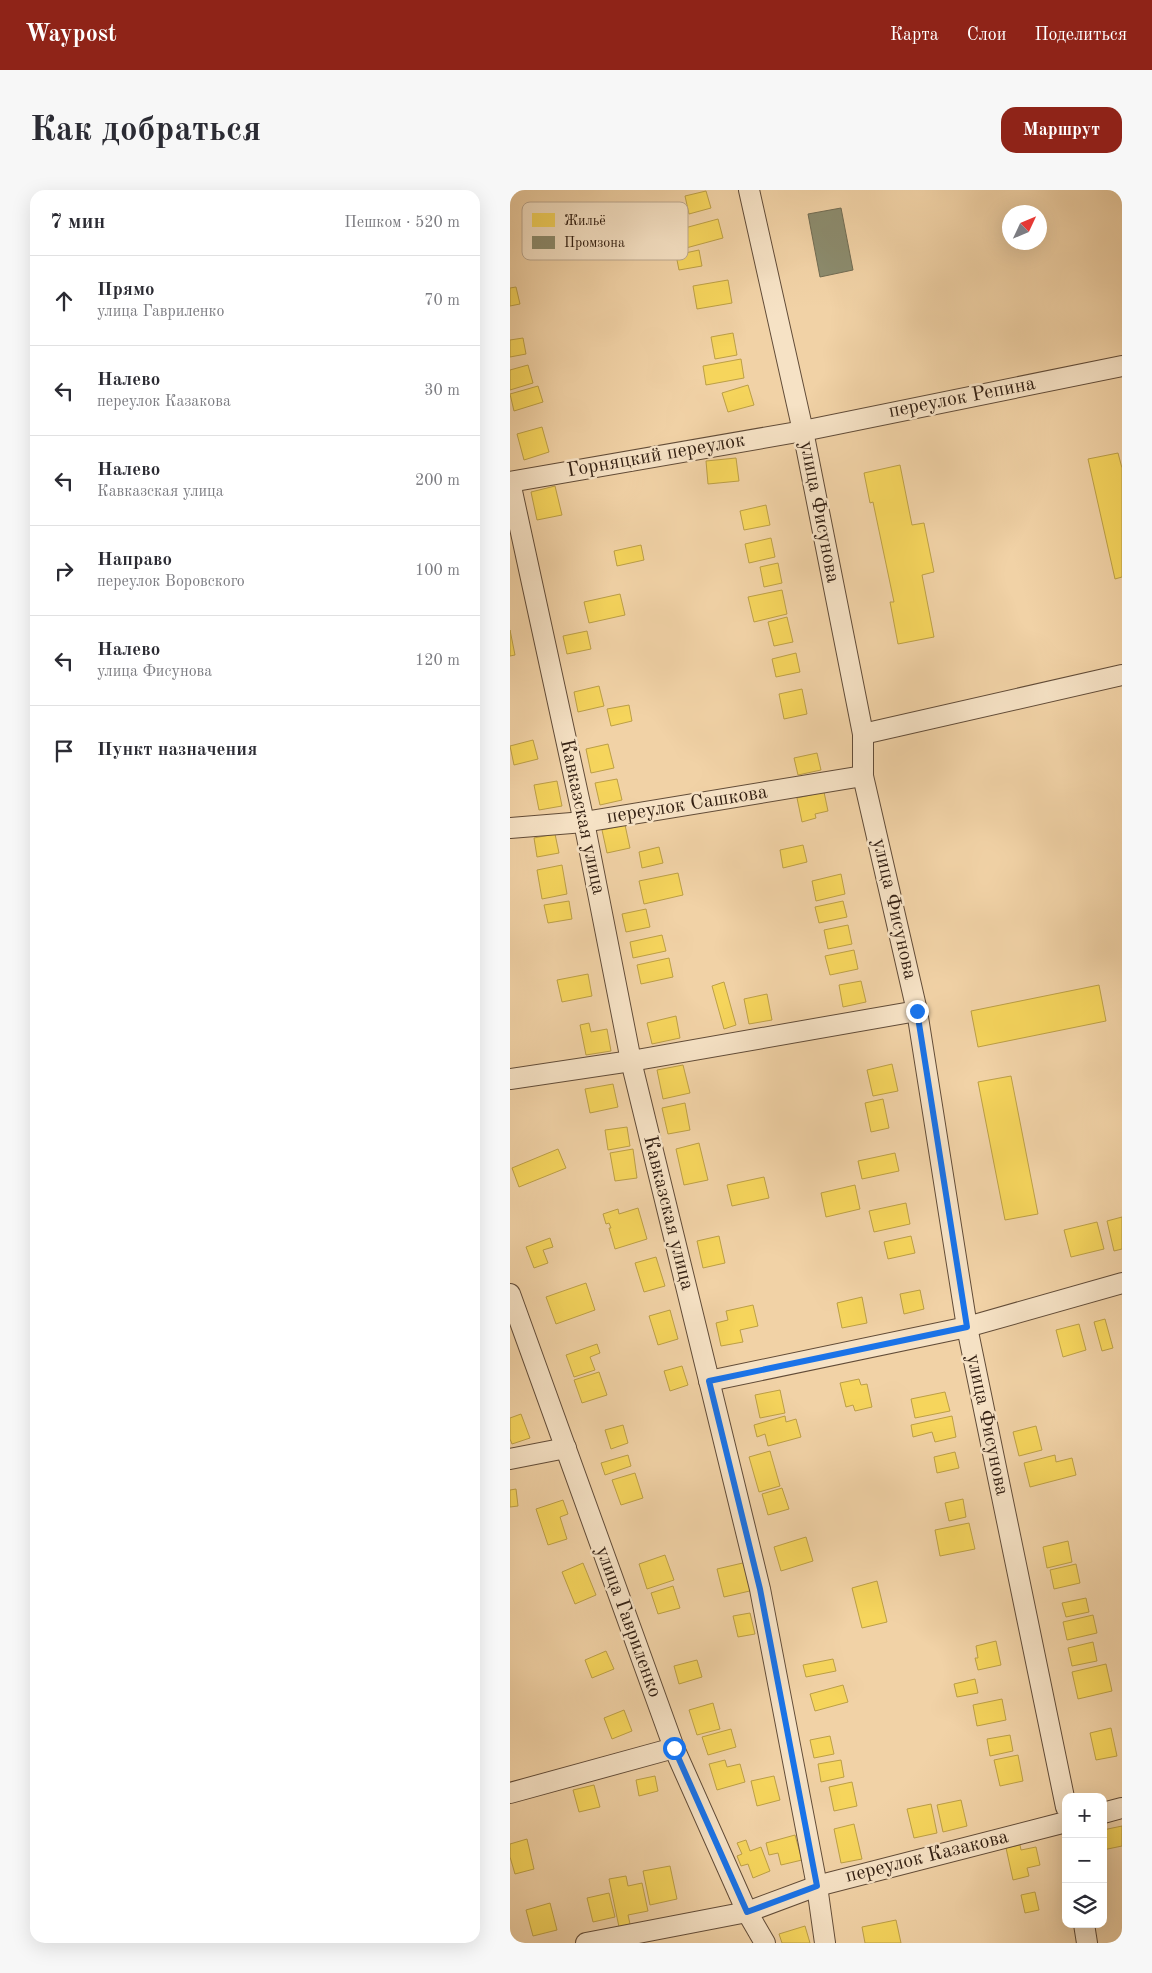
<!DOCTYPE html>
<html lang="ru">
<head>
<meta charset="utf-8">
<style>
	:root { --surface:#fff; --page:#f7f7f7; --text:#2b2b33; --muted:#7c7c81; --line:#e1e1e2; --accent:#8f2418 }
	body { margin:0; font-family:"Old Standard TT",serif; background:var(--page); color:var(--text) }
	.controls { position:absolute; right:15px; bottom:15px; display:grid; overflow:hidden; border-radius:10px; box-shadow:0 5px 20px #0002 }
	.controls button { width:45px; height:45px; display:grid; place-items:center; padding:0; border:0; border-bottom:1px solid var(--line); background:var(--surface); color:var(--text); font:25px sans-serif }
	.compass { position:absolute; left:492px; top:15px; width:45px; height:45px; border-radius:50%; background:var(--surface); box-shadow:0 5px 20px #0002; rotate:46deg }
	.stop { position:absolute; width:15px; height:15px; margin:-11px; border:4px solid #1a73e8; border-radius:50%; background:#fff }
	.stop.end { background:#1a73e8; border-color:#fff; box-shadow:0 1px 5px #0008 }
	.list { margin:0; padding:0; list-style:none }
	h2 { display:flex; justify-content:space-between; align-items:center; height:65px; margin:0; padding:0 20px; font-size:21px }
	h2 small { font-size:16px; font-weight:400; color:var(--muted) }
	.list li { display:grid; grid-template-columns:32px 1fr auto; gap:15px; align-items:center; box-sizing:border-box; height:90px; padding:0 20px; border-top:1px solid var(--line) }
	.list b { display:block; font-size:19px; white-space:nowrap }
	.list p { margin:0; font-size:16px; white-space:nowrap; color:var(--muted) }
	.list em { font-size:16px; font-style:normal; color:var(--muted) }
	.icon { flex:none; width:28px; height:28px; fill:none; stroke:currentColor; stroke-width:2; stroke-linecap:round; stroke-linejoin:round }
	.map { position:relative; flex:none; width:612px; height:1753px; overflow:hidden; border-radius:15px }
	header { display:flex; align-items:center; gap:30px; box-sizing:border-box; height:70px; padding:0 25px; background:var(--accent); color:#fff }
	header strong { font-size:24px }
	nav { display:flex; gap:28px; margin-inline-start:auto; font-size:18px }
	.intro { display:flex; align-items:center; justify-content:space-between; box-sizing:border-box; height:120px; padding:0 30px }
	h1 { margin:0; font-size:35px }
	.button { padding:12px 22px; border-radius:15px; background:var(--accent); color:#fff; font-size:18px; font-weight:700 }
	main { display:flex; gap:30px; padding:0 30px }
	aside { flex:1; background:var(--surface); border-radius:15px; box-shadow:0 5px 20px #0002 }
	.map>svg:first-child { display:block }
	.homes { fill:#f6d55c; stroke:#bc9f46 }
	.industry { fill:#8c8c6e; stroke:#716c53 }
	.lines { fill:none; stroke-linecap:round; stroke-linejoin:round }
	.minor-casing { stroke:#624c38; stroke-width:22 }
	.minor { stroke:#f6e2c5; stroke-width:20 }
	.route { stroke:#1a73e8; stroke-width:6 }
	.labels { text-anchor:middle; dominant-baseline:central; stroke-width:5; stroke-linejoin:round; paint-order:stroke }
	.street-label { font-size:20px; fill:#332013; stroke:#f6e2c5 }
	.key { fill:#f6e2c5; stroke:#bca890; stroke-width:1 }
	.key-label { font-size:14px; fill:#332013 }
</style>
</head>
<body>
<header>
<strong>Waypost</strong>
<nav><a>Карта</a><a>Слои</a><a>Поделиться</a></nav>
</header>
<div class="intro"><h1>Как добраться</h1><a class="button">Маршрут</a></div>
<main>
<aside>
<h2>7 мин<small>Пешком · 520 m</small></h2>
<ul class="list">
<li><svg class="icon" aria-label="ahead" viewBox="0 0 24 24"><path d="M12 20V5M6 11l6-6 6 6"/></svg><div><b>Прямо</b><p>улица Гавриленко</p></div><em>70 m</em></li>
<li><svg class="icon" aria-label="left" viewBox="0 0 24 24"><path d="M17 20v-9H6M10 6l-5 5 5 5"/></svg><div><b>Налево</b><p>переулок Казакова</p></div><em>30 m</em></li>
<li><svg class="icon" aria-label="left" viewBox="0 0 24 24"><path d="M17 20v-9H6M10 6l-5 5 5 5"/></svg><div><b>Налево</b><p>Кавказская улица</p></div><em>200 m</em></li>
<li><svg class="icon" aria-label="right" viewBox="0 0 24 24"><path d="M7 20v-9h11M14 6l5 5-5 5"/></svg><div><b>Направо</b><p>переулок Воровского</p></div><em>100 m</em></li>
<li><svg class="icon" aria-label="left" viewBox="0 0 24 24"><path d="M17 20v-9H6M10 6l-5 5 5 5"/></svg><div><b>Налево</b><p>улица Фисунова</p></div><em>120 m</em></li>
<li><svg class="icon" aria-label="arrive" viewBox="0 0 24 24"><path d="M6 21V4h12l-3 4 3 4H6"/></svg><div><b>Пункт назначения</b></div></li>
</ul>
</aside>
<div class="map">
<svg width="612" height="1753" viewBox="0 0 612 1753">
	<rect width="100%" height="100%" fill="#f1d2a6"/>
	<filter id="stains"><feTurbulence type="fractalNoise" baseFrequency=".004" numOctaves="4"/><feColorMatrix values="0 0 0 0 .2 0 0 0 0 .09 0 0 0 0 .02 0 0 0 .5 -.17"/></filter>
	<radialGradient id="worn" r=".72"><stop offset=".6" stop-color="#630" stop-opacity="0"/><stop offset="1" stop-color="#630" stop-opacity=".3"/></radialGradient>
	<g class="homes">
		<polygon points="196,1 201,18 179,24 175,6"/>
		<polygon points="208,29 213,48 176,58 171,39"/>
		<polygon points="189,60 192,76 169,80 166,65"/>
		<polygon points="218,90 222,113 187,119 183,96"/>
		<polygon points="6,97 10,114 0,116 0,98"/>
		<polygon points="223,143 227,165 205,169 201,147"/>
		<polygon points="13,148 16,164 0,167 0,150"/>
		<polygon points="231,169 234,188 196,195 193,176"/>
		<polygon points="18,175 23,193 0,200 0,180"/>
		<polygon points="238,195 244,215 218,222 212,203"/>
		<polygon points="28,196 33,212 4,221 0,204"/>
		<polygon points="32,237 39,262 14,270 7,244"/>
		<polygon points="608,263 612,278 612,387 605,389 578,269"/>
		<polygon points="226,268 229,291 198,294 196,271"/>
		<polygon points="390,275 402,335 414,333 424,382 412,385 424,447 388,454 380,412 384,412 363,312 360,313 354,283"/>
		<polygon points="45,296 52,325 27,330 21,302"/>
		<polygon points="256,315 260,335 234,340 230,321"/>
		<polygon points="261,348 265,367 239,373 235,354"/>
		<polygon points="131,355 134,370 107,376 104,361"/>
		<polygon points="268,373 272,393 254,397 250,377"/>
		<polygon points="272,400 277,424 244,432 238,407"/>
		<polygon points="110,404 115,425 79,433 74,412"/>
		<polygon points="277,427 283,452 264,456 258,432"/>
		<polygon points="0,440 5,465 0,466"/>
		<polygon points="77,441 81,459 57,464 53,446"/>
		<polygon points="286,463 290,482 266,487 262,469"/>
		<polygon points="89,496 94,516 68,522 64,502"/>
		<polygon points="292,499 297,524 274,529 269,504"/>
		<polygon points="119,515 122,531 101,536 97,519"/>
		<polygon points="23,550 28,569 4,575 0,556"/>
		<polygon points="98,554 104,578 81,583 76,559"/>
		<polygon points="307,563 311,580 288,585 284,568"/>
		<polygon points="107,589 112,610 90,615 85,593"/>
		<polygon points="47,591 52,616 29,620 24,595"/>
		<polygon points="314,602 318,621 305,624 306,628 292,632 287,608"/>
		<polygon points="115,635 120,658 97,663 92,640"/>
		<polygon points="45,644 49,663 27,667 24,648"/>
		<polygon points="293,655 297,672 273,678 270,660"/>
		<polygon points="149,657 153,673 132,678 129,662"/>
		<polygon points="52,675 57,704 32,709 27,680"/>
		<polygon points="168,683 173,705 134,714 129,691"/>
		<polygon points="331,684 335,704 306,711 302,691"/>
		<polygon points="59,711 62,729 38,733 34,715"/>
		<polygon points="333,711 337,727 309,733 305,717"/>
		<polygon points="136,719 140,737 116,742 112,724"/>
		<polygon points="338,735 342,754 318,759 314,740"/>
		<polygon points="152,745 156,761 123,768 120,752"/>
		<polygon points="344,760 348,779 320,785 315,766"/>
		<polygon points="159,768 163,787 131,794 127,775"/>
		<polygon points="78,784 82,806 52,812 47,790"/>
		<polygon points="351,791 356,812 333,817 329,795"/>
		<polygon points="214,792 226,835 214,839 202,796"/>
		<polygon points="589,795 596,831 468,857 461,821"/>
		<polygon points="257,804 262,830 239,834 234,809"/>
		<polygon points="166,826 170,848 142,854 137,833"/>
		<polygon points="79,833 81,842 97,839 101,861 76,865 70,835"/>
		<polygon points="382,874 388,901 363,906 357,880"/>
		<polygon points="173,875 180,903 153,909 147,880"/>
		<polygon points="501,886 528,1024 495,1030 468,892"/>
		<polygon points="103,894 108,917 80,923 75,899"/>
		<polygon points="373,909 379,938 361,942 355,913"/>
		<polygon points="175,913 180,940 158,944 152,918"/>
		<polygon points="117,937 120,956 98,960 95,940"/>
		<polygon points="189,953 198,990 174,995 166,959"/>
		<polygon points="48,959 56,978 9,997 2,978"/>
		<polygon points="123,959 127,988 105,991 100,963"/>
		<polygon points="385,963 389,981 352,989 348,971"/>
		<polygon points="254,987 259,1008 222,1016 217,995"/>
		<polygon points="345,995 350,1019 316,1027 311,1003"/>
		<polygon points="396,1013 400,1034 364,1042 359,1021"/>
		<polygon points="128,1018 137,1049 105,1059 99,1038 101,1038 99,1033 96,1034 93,1024 108,1019 109,1024"/>
		<polygon points="612,1027 612,1059 604,1061 597,1031"/>
		<polygon points="587,1032 594,1059 561,1067 554,1040"/>
		<polygon points="209,1046 215,1073 193,1078 187,1051"/>
		<polygon points="401,1046 405,1063 378,1069 374,1052"/>
		<polygon points="40,1048 43,1057 33,1060 38,1073 24,1078 16,1057"/>
		<polygon points="146,1067 155,1096 134,1102 125,1073"/>
		<polygon points="76,1093 85,1120 46,1134 36,1107"/>
		<polygon points="410,1100 414,1119 394,1124 390,1104"/>
		<polygon points="352,1107 357,1133 332,1138 327,1113"/>
		<polygon points="243,1115 248,1136 230,1140 233,1152 211,1156 206,1133 218,1130 216,1121"/>
		<polygon points="160,1120 168,1149 148,1155 139,1126"/>
		<polygon points="595,1129 603,1158 592,1161 584,1132"/>
		<polygon points="569,1134 576,1160 553,1167 546,1140"/>
		<polygon points="87,1154 90,1163 80,1167 85,1180 64,1187 56,1165"/>
		<polygon points="172,1176 178,1195 160,1201 154,1181"/>
		<polygon points="89,1182 97,1205 72,1213 64,1190"/>
		<polygon points="349,1189 351,1195 357,1194 362,1217 345,1221 343,1215 336,1217 330,1193"/>
		<polygon points="270,1200 275,1223 250,1228 245,1205"/>
		<polygon points="435,1202 440,1221 405,1228 401,1209"/>
		<polygon points="11,1224 20,1248 2,1254 0,1249 0,1228"/>
		<polygon points="275,1226 276,1232 286,1229 291,1247 258,1256 255,1244 247,1247 244,1235"/>
		<polygon points="442,1226 446,1247 425,1252 422,1242 403,1247 401,1235"/>
		<polygon points="113,1235 118,1253 101,1259 95,1240"/>
		<polygon points="526,1236 532,1260 509,1266 503,1242"/>
		<polygon points="260,1261 270,1296 249,1302 239,1267"/>
		<polygon points="445,1262 449,1278 427,1283 424,1267"/>
		<polygon points="118,1265 121,1276 95,1285 91,1273"/>
		<polygon points="545,1265 546,1272 562,1268 566,1285 520,1297 514,1273"/>
		<polygon points="125,1283 133,1308 111,1315 102,1290"/>
		<polygon points="272,1298 279,1319 258,1325 252,1304"/>
		<polygon points="6,1299 8,1316 0,1317 0,1300"/>
		<polygon points="453,1309 456,1327 439,1331 435,1313"/>
		<polygon points="53,1310 58,1324 50,1327 57,1349 38,1355 26,1319"/>
		<polygon points="459,1333 465,1359 430,1366 425,1340"/>
		<polygon points="296,1347 303,1371 271,1381 264,1357"/>
		<polygon points="558,1351 562,1372 537,1378 533,1357"/>
		<polygon points="155,1365 164,1390 137,1399 129,1374"/>
		<polygon points="237,1372 244,1400 214,1407 207,1379"/>
		<polygon points="73,1373 86,1405 65,1414 52,1382"/>
		<polygon points="566,1374 570,1393 544,1399 540,1380"/>
		<polygon points="367,1391 377,1432 352,1438 342,1398"/>
		<polygon points="163,1396 170,1418 148,1424 141,1403"/>
		<polygon points="576,1408 579,1422 556,1427 552,1413"/>
		<polygon points="240,1423 245,1444 228,1447 223,1426"/>
		<polygon points="583,1425 587,1443 557,1450 553,1432"/>
		<polygon points="486,1451 491,1475 468,1480 465,1468 468,1468 466,1456"/>
		<polygon points="583,1452 587,1471 562,1476 558,1458"/>
		<polygon points="96,1461 104,1479 82,1488 75,1470"/>
		<polygon points="323,1469 326,1481 296,1487 293,1475"/>
		<polygon points="187,1470 192,1487 169,1494 164,1476"/>
		<polygon points="596,1474 602,1501 568,1509 562,1482"/>
		<polygon points="465,1489 468,1503 447,1507 444,1494"/>
		<polygon points="333,1495 338,1512 305,1521 300,1504"/>
		<polygon points="492,1509 496,1530 467,1536 463,1515"/>
		<polygon points="203,1513 210,1539 187,1545 179,1520"/>
		<polygon points="114,1520 122,1541 102,1549 94,1528"/>
		<polygon points="601,1538 607,1566 586,1570 580,1543"/>
		<polygon points="221,1539 226,1557 198,1565 192,1547"/>
		<polygon points="500,1545 503,1561 480,1566 477,1549"/>
		<polygon points="320,1546 324,1564 304,1568 300,1550"/>
		<polygon points="508,1565 513,1591 490,1596 484,1570"/>
		<polygon points="215,1570 217,1577 230,1574 235,1592 207,1600 199,1574"/>
		<polygon points="331,1570 334,1587 311,1592 308,1574"/>
		<polygon points="145,1586 148,1601 129,1606 126,1590"/>
		<polygon points="264,1586 270,1610 247,1616 241,1591"/>
		<polygon points="342,1592 347,1616 324,1621 319,1597"/>
		<polygon points="84,1595 90,1617 69,1622 63,1600"/>
		<polygon points="451,1610 457,1636 433,1642 427,1615"/>
		<polygon points="421,1614 427,1643 404,1648 397,1619"/>
		<polygon points="344,1634 352,1669 331,1673 324,1639"/>
		<polygon points="612,1636 612,1656 593,1660 593,1640"/>
		<polygon points="285,1645 292,1670 271,1675 268,1663 259,1665 256,1653"/>
		<polygon points="17,1649 24,1679 5,1684 0,1667 0,1654"/>
		<polygon points="236,1650 240,1661 251,1657 260,1681 243,1688 238,1674 231,1676 227,1666 232,1664 227,1653"/>
		<polygon points="510,1655 511,1660 526,1657 530,1675 517,1678 519,1686 503,1690 496,1658"/>
		<polygon points="160,1676 167,1709 140,1715 133,1681"/>
		<polygon points="116,1686 118,1696 132,1693 138,1721 118,1725 120,1734 109,1737 99,1689"/>
		<polygon points="525,1702 529,1720 515,1723 511,1705"/>
		<polygon points="99,1703 105,1727 83,1732 77,1708"/>
		<polygon points="40,1713 47,1740 23,1746 16,1720"/>
		<polygon points="386,1730 391,1753 355,1753 352,1737"/>
		<polygon points="295,1736 300,1753 272,1753 269,1744"/>
	</g>
	<polygon class="industry" points="331,18 343,80 310,87 298,24"/>
	<g class="lines">
		<g class="minor-casing">
			<g id="minor">
				<polyline points="239,0 293,241 353,544 353,586 407,821 457,1137 556,1617"/>
				<polyline points="353,544 612,485"/>
				<polyline points="0,638 74,632 353,586"/>
				<polyline points="0,889 121,871 407,821"/>
				<polyline points="0,1104 164,1558 237,1722 255,1753"/>
				<polyline points="199,1191 457,1137 612,1093"/>
				<polyline points="0,1269 56,1258"/>
				<polyline points="0,1603 164,1558"/>
				<polyline points="593,1623 612,1618"/>
				<polyline points="574,1734 577,1753"/>
				<polyline points="76,1753 237,1722 307,1696 556,1632"/>
				<polyline points="315,1753 307,1696 250,1399 121,871 74,632 0,292 293,241 612,176"/>
			</g>
		</g>
		<use href="#minor" class="minor"/>
	</g>
	<g class="lines">
		<polyline class="route" points="164,1558 237,1722 307,1696 250,1399 199,1191 457,1137 407,821"/>
	</g>
	<g class="labels">
		<g class="street-label">
			<text transform="translate(452 208) rotate(-11)">переулок Репина</text>
			<text transform="translate(146 266) rotate(-10)">Горняцкий переулок</text>
			<text transform="translate(309 322) rotate(79)">улица Фисунова</text>
			<text transform="translate(177 615) rotate(-9)">переулок Сашкова</text>
			<text transform="translate(72 627) rotate(78)">Кавказская улица</text>
			<text transform="translate(384 719) rotate(77)">улица Фисунова</text>
			<text transform="translate(158 1023) rotate(76)">Кавказская улица</text>
			<text transform="translate(477 1235) rotate(78)">улица Фисунова</text>
			<text transform="translate(118 1432) rotate(70)">улица Гавриленко</text>
			<text transform="translate(417 1667) rotate(-14)">переулок Казакова</text>
		</g>
	</g>
	<rect x="12" y="12" width="166" height="58" rx="8" class="key"/>
	<rect x="22" y="23" width="23" height="14" fill="#f6d55c"/>
	<rect x="22" y="46" width="23" height="13" fill="#8c8c6e"/>
	<g class="key-label">
		<text x="54" y="35">Жильё</text>
		<text x="54" y="57">Промзона</text>
	</g>
	<rect width="100%" height="100%" filter="url(#stains)"/>
	<rect width="100%" height="100%" fill="url(#worn)"/>
</svg>
<div class="controls">
<button>+</button>
<button>−</button>
<button><svg class="icon" aria-label="layers" viewBox="0 0 24 24"><path d="M12 4l9 5-9 5-9-5zM3 14l9 5 9-5"/></svg></button>
</div>
<svg class="compass" viewBox="-18 -18 36 36"><path d="M0-13l5 13h-10z" fill="#e53935"/><path d="M0 13l5-13h-10z" fill="#7c7c81"/></svg>
<div class="stop" style="left:164px;top:1558px"></div>
<div class="stop end" style="left:407px;top:821px"></div>
</div>
</main>
</body>
</html>
